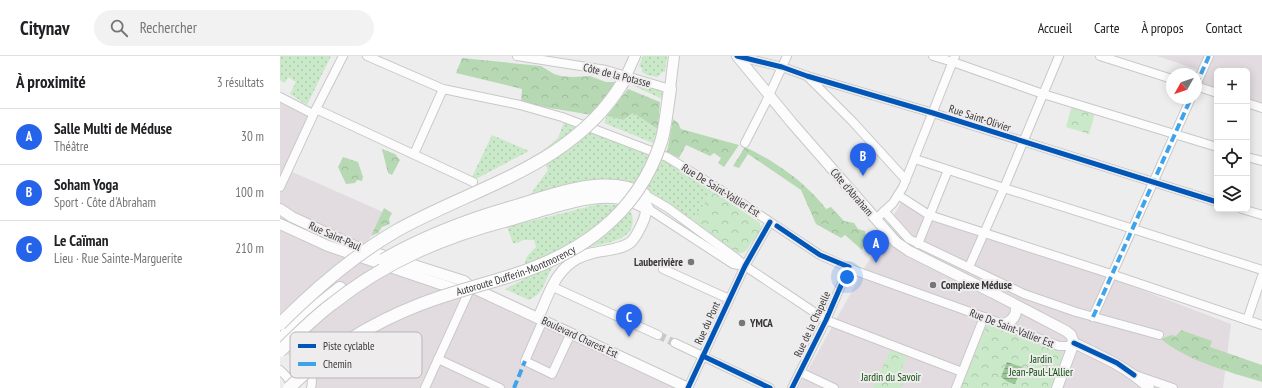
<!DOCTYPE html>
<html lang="fr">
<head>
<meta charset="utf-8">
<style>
	:root { --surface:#fff; --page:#f2f2f2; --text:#202124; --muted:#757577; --line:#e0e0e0; --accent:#2563eb }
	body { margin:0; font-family:"PT Sans Narrow",sans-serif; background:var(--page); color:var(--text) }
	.controls { position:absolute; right:12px; top:12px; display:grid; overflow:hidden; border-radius:6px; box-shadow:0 2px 10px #0003 }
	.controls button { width:36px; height:36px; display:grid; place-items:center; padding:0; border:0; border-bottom:1px solid var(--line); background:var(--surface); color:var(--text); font:20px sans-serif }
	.compass { position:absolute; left:886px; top:12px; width:36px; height:36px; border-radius:50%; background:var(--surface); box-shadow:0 2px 10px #0003; rotate:230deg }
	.you { position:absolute; left:567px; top:221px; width:14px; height:14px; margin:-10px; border:3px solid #fff; border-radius:50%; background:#1a73e8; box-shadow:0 0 0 6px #1a73e833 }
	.badge { display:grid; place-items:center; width:26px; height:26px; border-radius:50%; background:var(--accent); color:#fff; font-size:13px; font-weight:700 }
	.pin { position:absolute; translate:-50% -33px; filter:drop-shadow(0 1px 2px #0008) }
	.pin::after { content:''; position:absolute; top:21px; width:14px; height:12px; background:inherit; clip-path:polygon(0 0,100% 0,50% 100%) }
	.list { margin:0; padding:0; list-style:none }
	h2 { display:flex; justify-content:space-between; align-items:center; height:52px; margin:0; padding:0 16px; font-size:17px }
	h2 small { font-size:13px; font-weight:400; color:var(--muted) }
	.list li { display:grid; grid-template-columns:26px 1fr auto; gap:12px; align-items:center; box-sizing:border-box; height:56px; padding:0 16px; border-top:1px solid var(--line) }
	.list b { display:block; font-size:15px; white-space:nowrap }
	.list p { margin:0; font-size:13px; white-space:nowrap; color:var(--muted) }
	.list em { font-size:13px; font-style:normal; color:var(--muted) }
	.icon { flex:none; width:22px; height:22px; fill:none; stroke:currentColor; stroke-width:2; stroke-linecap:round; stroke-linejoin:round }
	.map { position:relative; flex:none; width:982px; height:332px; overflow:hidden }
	header { display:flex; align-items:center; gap:24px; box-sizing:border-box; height:56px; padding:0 20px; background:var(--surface); border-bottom:1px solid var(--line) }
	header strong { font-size:19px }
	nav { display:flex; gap:22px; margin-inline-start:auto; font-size:14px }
	.search { width:280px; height:36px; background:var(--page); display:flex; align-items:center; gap:10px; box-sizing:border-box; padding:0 14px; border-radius:22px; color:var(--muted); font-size:15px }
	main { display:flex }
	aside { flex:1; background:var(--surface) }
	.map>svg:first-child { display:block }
	.built { fill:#e2dce0 }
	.grass { fill:url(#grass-dots) }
	.forest { fill:url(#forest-crowns) }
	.park { fill:url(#park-crowns) }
	.water { fill:url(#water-rules) }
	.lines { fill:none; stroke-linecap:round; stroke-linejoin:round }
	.minor-tunnel { stroke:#cac9ca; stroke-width:8; stroke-dasharray:8 4; stroke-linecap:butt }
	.minor-casing { stroke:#c9c8c9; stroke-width:10 }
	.major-casing { stroke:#c9c8c9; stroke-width:12 }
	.highway-casing { stroke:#c9c8c9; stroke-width:14 }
	.minor { stroke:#fcfcfc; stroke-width:8 }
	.major { stroke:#fcfcfc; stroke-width:10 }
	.highway { stroke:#fcfcfc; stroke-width:12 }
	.highway-bridge-casing { stroke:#c9c8c9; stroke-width:14; stroke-linecap:butt }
	.highway-bridge { stroke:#fcfcfc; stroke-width:12 }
	.quiet { stroke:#3fa3ec; stroke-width:4; stroke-dasharray:8 4; stroke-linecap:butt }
	.cycleway-casing { stroke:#efecee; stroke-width:8 }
	.cycleway { stroke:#0057b8; stroke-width:5 }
	.poi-dot { fill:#787778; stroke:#efecee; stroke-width:1.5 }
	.labels { text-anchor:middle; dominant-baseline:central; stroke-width:4; stroke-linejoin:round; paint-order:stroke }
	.street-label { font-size:11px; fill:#383738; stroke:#efecee }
	.poi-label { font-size:11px; font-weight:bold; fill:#383738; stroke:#efecee; text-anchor:start }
	.park-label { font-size:11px; fill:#094d08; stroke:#efecee }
	.key { fill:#efecee; stroke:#b8b6b7; stroke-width:1 }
	.key-label { font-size:11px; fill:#383738 }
</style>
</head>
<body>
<header>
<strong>Citynav</strong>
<div class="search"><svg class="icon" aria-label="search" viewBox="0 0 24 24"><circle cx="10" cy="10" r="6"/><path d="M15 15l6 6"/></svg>Rechercher</div>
<nav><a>Accueil</a><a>Carte</a><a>À propos</a><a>Contact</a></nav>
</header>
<main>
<aside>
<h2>À proximité<small>3 résultats</small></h2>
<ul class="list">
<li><span class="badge">A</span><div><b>Salle Multi de Méduse</b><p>Théâtre</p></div><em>30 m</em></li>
<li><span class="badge">B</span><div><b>Soham Yoga</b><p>Sport · Côte d'Abraham</p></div><em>100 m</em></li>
<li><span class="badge">C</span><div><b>Le Caïman</b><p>Lieu · Rue Sainte-Marguerite</p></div><em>210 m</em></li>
</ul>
</aside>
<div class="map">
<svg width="982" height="332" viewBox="0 0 982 332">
	<defs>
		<pattern id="grass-dots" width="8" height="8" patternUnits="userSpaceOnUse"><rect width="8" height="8" fill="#cae9c8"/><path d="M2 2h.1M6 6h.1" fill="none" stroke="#aec8ad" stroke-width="1.8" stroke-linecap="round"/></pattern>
		<pattern id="forest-crowns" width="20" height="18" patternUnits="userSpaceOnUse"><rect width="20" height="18" fill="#b6d9b3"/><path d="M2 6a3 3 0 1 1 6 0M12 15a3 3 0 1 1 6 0" fill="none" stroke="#9dbb9b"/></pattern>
		<pattern id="park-crowns" width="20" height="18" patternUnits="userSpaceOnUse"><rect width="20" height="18" fill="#cae9c8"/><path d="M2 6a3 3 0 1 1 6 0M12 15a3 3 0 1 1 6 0" fill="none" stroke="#aec8ad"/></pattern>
		<pattern id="water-rules" width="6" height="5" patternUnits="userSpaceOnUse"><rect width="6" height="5" fill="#9bc697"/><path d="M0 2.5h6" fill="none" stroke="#7fa27c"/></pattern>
	</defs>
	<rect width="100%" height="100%" fill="#eeedee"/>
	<g class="built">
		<polygon points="877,0 982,0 982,52 967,47 967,15 937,15 937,37 916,30 922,15"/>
		<polygon points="0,41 33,58 8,114 103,156 82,197 191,231 408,332 31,332 28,310 0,286"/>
		<polygon points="623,143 951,268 943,332 518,332"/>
	</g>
	<g class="grass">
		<polygon points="0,0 51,0 27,49 10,38 16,26 8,21 5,27 0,24"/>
		<polygon points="363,0 387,0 385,16 382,16 380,19 377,21 367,19 362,16 362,12 359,10"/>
		<polygon points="350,24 382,34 382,43 348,27"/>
		<polygon points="353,57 378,73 373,87 324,67 327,60 343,64"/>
		<polygon points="284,66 389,107 433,135 413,164 381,142 370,136 349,128 324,124 303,125 250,139 268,114 260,97 278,82"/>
		<polygon points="212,79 249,95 194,124 192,121"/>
		<path d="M319,148L337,149L351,156C362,189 317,186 297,195C288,199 278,204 272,212C267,220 265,230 259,237C257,240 252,242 249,244L225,233L246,222C245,204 242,204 256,191L254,184H243L238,187H233L227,171Z"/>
	</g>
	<g class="forest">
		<polygon points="182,2 261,10 274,18 281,20 292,21 310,20 326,26 342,26 312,59 252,49 241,46 242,33 176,17"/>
		<polygon points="348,33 380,46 378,73 353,57 343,64 327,60"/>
		<polygon points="393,63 398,67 401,73 459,89 444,111 438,107 441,102 434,97 430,100 406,89 399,102 387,96"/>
		<path d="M465,91C490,103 512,117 532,137C537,142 542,147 546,153L551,151L564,165L574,167L578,173L585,175L586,183L582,194L565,179L561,182L536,168L521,134L468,98L459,112L453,110Z"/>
		<polygon points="102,93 115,98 120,104 112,119 108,117"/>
		<polygon points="63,101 78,106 83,121 82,125 77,124 75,127 66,128 58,111"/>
		<polygon points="104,152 112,157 109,163 110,168 102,171 98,177 91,180"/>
		<path d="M901,274L932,285L930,291L982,309V326C950,316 907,305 881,283L891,279L896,280Z"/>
	</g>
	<g class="park">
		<polygon points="792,49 815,57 809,78 786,71"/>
		<polygon points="433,135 480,167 481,174 466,195 462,197 455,197 413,164"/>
		<polygon points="708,266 782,297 780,301 782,310 773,332 681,332"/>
		<polygon points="611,293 628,299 621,314 633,320 631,324 625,322 621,332 593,332"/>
	</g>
	<polygon class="water" points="727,306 742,311 735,328 728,326 721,321"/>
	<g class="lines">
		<polyline class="minor-tunnel" points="378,279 395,287"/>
		<g class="minor-casing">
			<g id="minor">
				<polyline points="87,0 163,33 240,49 282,61 387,101 457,144 540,199 576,215 704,261 779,290 787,290 794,287"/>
				<polyline points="237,0 326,14 390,33"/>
				<polyline points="457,0 502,11 527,20 653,57 937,146"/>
				<polyline points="653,0 673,6 763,38 937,91"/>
				<polyline points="820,0 892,23"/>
				<polyline points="527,20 573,66 626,124"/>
				<polyline points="916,29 929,0"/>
				<polyline points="916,30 937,37"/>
				<polyline points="0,41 33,58"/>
				<polyline points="967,47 982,52"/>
				<polyline points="36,53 193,126"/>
				<polyline points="465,87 485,48 507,0"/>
				<polyline points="134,98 163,33"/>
				<polyline points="967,101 982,105"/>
				<polyline points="635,103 724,132 982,214"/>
				<polyline points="0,131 36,53 63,0"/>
				<polyline points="364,138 388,152 456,202 465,210 546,264 682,316"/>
				<polyline points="618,139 649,159 831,218 982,269"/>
				<polyline points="367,152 453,208 465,210"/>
				<polyline points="962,153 982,159"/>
				<polyline points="604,155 629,183 744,238 796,256 879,279"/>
				<polyline points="596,163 613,147 623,131 675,0"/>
				<polyline points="638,188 668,114"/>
				<polyline points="689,211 724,132 779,0"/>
				<polyline points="383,213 449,243"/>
				<polyline points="273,231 378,279"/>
				<polyline points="813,261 911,42"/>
				<polyline points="263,264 245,305 272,318 291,277"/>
				<polyline points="967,264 982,220"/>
				<polyline points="395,287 490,332"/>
				<path d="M3,288C19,298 36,311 31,332"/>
				<polyline points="158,303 220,332"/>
				<polyline points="0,314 7,321 13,332"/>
				<polyline points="520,316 554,332"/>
				<polyline points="855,319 893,332"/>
				<polyline points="145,332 191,231"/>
				<polyline points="408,332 465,210 490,166"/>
				<polyline points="512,332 546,264 569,211"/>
				<polyline points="676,332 704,261"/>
			</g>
		</g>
		<g class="major-casing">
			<g id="major">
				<polyline points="457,0 512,67 616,186 629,195 719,240 786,275 791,279 794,287"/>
				<polyline points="346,20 355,0"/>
				<polyline points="390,33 394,0"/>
				<polyline points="0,153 12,161 77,191 184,225 191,231 408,332"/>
				<polyline points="0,168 48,190 178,234 184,233"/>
				<path d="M258,262C266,245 272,224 286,211C293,204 303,199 313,197C325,194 341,194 351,186C356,181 359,174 362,168C367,158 368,149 364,138"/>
				<path d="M724,268C733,265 737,259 736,250"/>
				<path d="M794,287C821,300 847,311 869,332"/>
				<polyline points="777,332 794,287"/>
			</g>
		</g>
		<g class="highway-casing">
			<g id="highway">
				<polyline points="388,47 390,33"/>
				<path d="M229,152C271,140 322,117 364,138"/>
				<path d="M232,163C260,155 303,139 332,141C344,141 356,146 367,152"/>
				<polyline points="0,284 31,255 60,232"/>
			</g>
		</g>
		<use href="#minor" class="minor"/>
		<use href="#major" class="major"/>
		<use href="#highway" class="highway"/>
		<g class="highway-bridge-casing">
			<g id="highway-bridge">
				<path d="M103,204C143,181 184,165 229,152"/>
				<path d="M0,268C35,233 73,200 116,175C196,130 293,110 343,26"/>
				<path d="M0,295C17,279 33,262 52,248C106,205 165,180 232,163"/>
				<path id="s1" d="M9,332C46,295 92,267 141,248C169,237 198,230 227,221C299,199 357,160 381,86C385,73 386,60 388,47"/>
			</g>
		</g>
		<use href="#highway-bridge" class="highway-bridge"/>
		<g class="quiet">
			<polyline points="916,29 929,0"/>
			<polyline points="813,261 911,42"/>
			<polyline points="234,332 245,305"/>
		</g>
		<g class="cycleway-casing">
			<g id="cycleway">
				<polyline points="457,0 502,11 527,20 653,57 937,146"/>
				<polyline points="497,170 540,199 569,211 546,264 512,332"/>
				<polyline points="794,287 837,307 854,319"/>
				<polyline points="423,300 490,332"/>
				<polyline points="408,332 465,210 490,166"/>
			</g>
		</g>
		<use href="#cycleway" class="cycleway"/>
	</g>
	<g class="poi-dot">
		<circle cx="411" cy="206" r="4"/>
		<circle cx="653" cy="229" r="4"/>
		<circle cx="462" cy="267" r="4"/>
	</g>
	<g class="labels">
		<g class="street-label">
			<text transform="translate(337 19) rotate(14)">Côte de la Potasse</text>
			<text transform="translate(700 62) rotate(18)">Rue Saint-Olivier</text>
			<text transform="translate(441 134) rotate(32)">Rue De Saint-Vallier Est</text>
			<text transform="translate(572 136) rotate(49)">Côte d'Abraham</text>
			<text transform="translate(55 180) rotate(24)">Rue Saint-Paul</text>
			<text stroke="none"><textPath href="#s1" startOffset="258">Autoroute Dufferin-Montmorency</textPath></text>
			<text transform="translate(427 267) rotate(-65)">Rue du Pont</text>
			<text transform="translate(532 268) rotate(-65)">Rue de la Chapelle</text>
			<text transform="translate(732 272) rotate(21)">Rue De Saint-Vallier Est</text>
			<text transform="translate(300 281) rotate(25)">Boulevard Charest Est</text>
		</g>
		<g class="poi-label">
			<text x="403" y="206" text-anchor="end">Lauberivière</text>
			<text x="661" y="229">Complexe Méduse</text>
			<text x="470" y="267">YMCA</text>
		</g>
		<g class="park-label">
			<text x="761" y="303">Jardin<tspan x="761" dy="13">Jean-Paul-L'Allier</tspan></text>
			<text x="611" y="321">Jardin du Savoir</text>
		</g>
	</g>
	<rect x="10" y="276" width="132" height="46" rx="6" class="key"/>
	<rect x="18" y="288" width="18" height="4" fill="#0057b8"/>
	<rect x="18" y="306" width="18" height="4" fill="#3fa3ec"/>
	<g class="key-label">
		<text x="43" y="294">Piste cyclable</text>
		<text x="43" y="312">Chemin</text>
	</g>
</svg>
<div class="controls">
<button>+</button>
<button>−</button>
<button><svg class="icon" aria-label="locate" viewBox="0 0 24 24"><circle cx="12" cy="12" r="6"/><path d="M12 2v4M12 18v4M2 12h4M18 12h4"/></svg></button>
<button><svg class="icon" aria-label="layers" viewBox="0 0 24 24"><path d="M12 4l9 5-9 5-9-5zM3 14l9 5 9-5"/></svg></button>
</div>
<svg class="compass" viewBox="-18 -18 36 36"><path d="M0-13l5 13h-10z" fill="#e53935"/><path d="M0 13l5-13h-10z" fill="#757577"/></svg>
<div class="you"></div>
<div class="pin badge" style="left:596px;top:207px">A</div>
<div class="pin badge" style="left:583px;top:120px">B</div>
<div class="pin badge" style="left:349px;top:281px">C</div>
</div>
</main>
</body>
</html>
